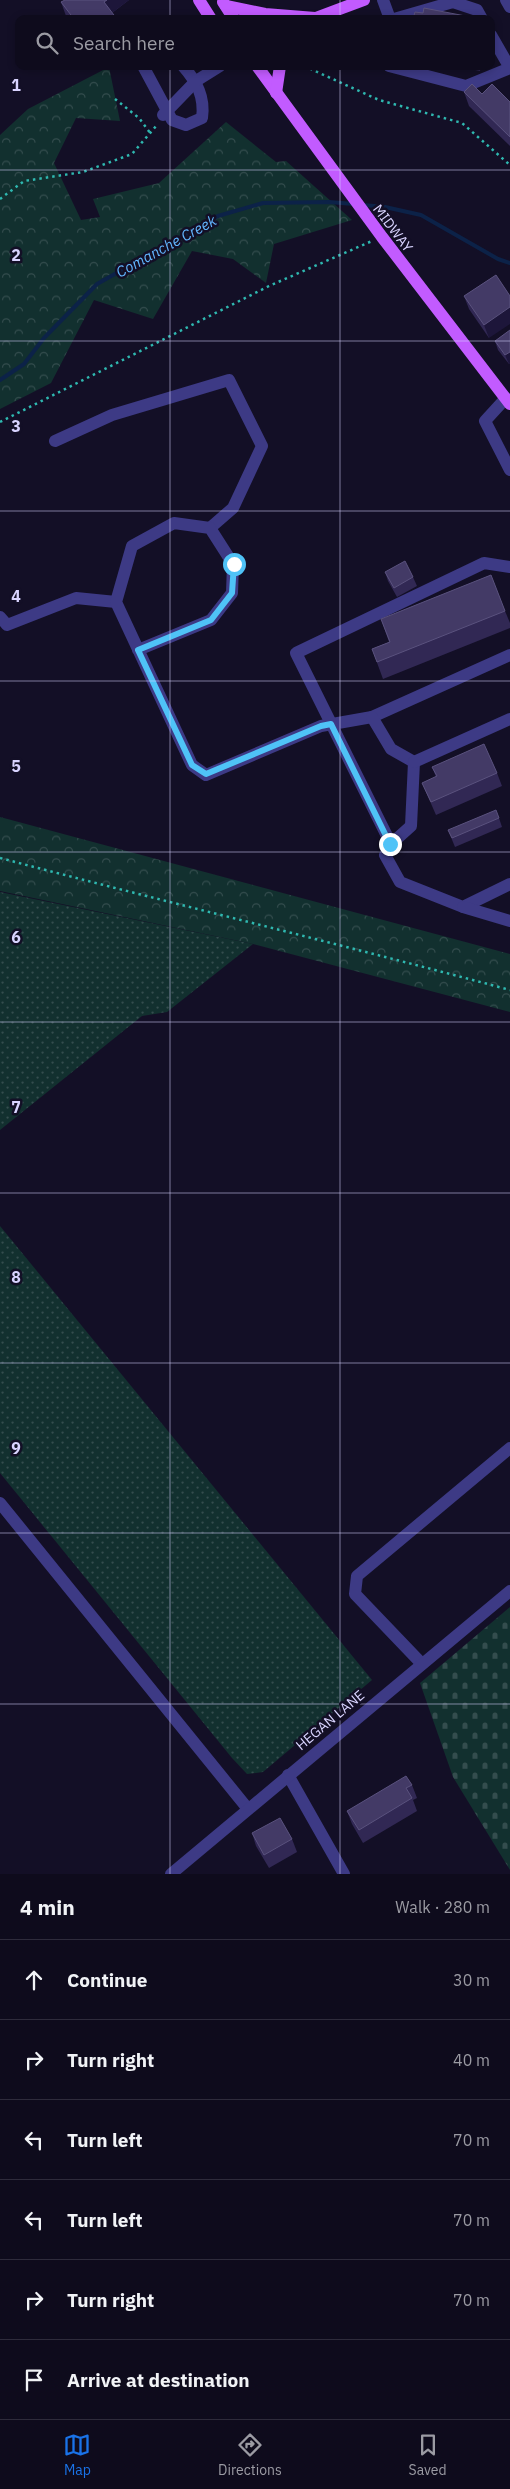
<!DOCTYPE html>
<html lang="en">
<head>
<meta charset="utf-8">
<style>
	:root { --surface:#0e0b1c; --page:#171425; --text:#f1f3f6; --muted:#9b9ba3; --line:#2e2b3b; --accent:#1a73e8 }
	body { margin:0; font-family:"IBM Plex Sans",sans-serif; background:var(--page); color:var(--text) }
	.stop { position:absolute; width:15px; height:15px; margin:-11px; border:4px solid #4fc3f7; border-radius:50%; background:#fff }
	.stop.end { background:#4fc3f7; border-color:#fff; box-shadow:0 1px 5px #0008 }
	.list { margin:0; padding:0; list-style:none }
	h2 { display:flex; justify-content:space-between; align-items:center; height:65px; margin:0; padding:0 20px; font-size:21px }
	h2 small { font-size:16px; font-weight:400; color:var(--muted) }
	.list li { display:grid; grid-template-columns:32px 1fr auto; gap:15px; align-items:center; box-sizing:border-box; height:80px; padding:0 20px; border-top:1px solid var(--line) }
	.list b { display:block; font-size:19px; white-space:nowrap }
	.list em { font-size:16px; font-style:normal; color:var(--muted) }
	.icon { flex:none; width:28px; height:28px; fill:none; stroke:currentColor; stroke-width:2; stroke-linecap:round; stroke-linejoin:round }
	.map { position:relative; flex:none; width:510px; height:1874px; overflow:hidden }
	.search { position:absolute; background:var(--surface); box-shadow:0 2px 8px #0003; left:15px; right:15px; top:15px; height:55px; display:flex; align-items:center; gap:12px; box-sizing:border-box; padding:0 18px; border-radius:10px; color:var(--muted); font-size:19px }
	.sheet { height:545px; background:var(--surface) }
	nav { display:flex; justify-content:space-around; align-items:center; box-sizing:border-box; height:70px; border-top:1px solid var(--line); background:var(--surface); font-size:14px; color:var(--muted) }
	nav a { display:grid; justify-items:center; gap:2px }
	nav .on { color:var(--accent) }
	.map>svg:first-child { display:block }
	.grass { fill:url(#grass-dots) }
	.forest { fill:url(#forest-crowns) }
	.cemetery { fill:url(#cemetery-stones) }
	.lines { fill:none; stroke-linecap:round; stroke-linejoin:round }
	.stream { stroke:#0c2248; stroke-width:4 }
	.path { stroke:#2fb8b0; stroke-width:2.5; stroke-dasharray:2.5 4; stroke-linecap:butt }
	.minor { stroke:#3d3a85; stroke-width:12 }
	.major { stroke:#c25bff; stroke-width:12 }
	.wall { fill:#312854 }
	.shaded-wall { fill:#1d163a }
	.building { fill:#433a66; stroke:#5a527e }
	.route { stroke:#4fc3f7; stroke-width:6 }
	.grid { fill:none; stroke:#d9d4ff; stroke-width:1; stroke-opacity:0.55 }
	.labels { text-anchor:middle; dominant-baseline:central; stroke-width:5; stroke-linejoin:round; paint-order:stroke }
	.street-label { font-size:14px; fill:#d9d4ff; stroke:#130f26 }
	.water-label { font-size:15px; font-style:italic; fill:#62b6ff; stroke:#130f26 }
	.grid-label { font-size:16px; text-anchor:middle; font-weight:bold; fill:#d9d4ff; stroke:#130f26; stroke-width:5; stroke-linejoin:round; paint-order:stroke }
</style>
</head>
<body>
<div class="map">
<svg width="510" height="1874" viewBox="0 0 510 1874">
	<defs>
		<pattern id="grass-dots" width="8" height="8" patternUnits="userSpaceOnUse" patternTransform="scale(1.25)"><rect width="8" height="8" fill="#12302f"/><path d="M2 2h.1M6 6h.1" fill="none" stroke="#344d4e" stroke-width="1.8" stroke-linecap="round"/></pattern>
		<pattern id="forest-crowns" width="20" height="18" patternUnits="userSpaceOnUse" patternTransform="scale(1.25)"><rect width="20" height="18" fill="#12302f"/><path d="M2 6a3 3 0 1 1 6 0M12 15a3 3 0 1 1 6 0" fill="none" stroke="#344d4e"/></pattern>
		<pattern id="cemetery-stones" width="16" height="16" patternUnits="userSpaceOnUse" patternTransform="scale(1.25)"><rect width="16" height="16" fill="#12302f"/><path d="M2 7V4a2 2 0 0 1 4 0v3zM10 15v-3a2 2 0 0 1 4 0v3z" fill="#344d4e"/></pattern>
	</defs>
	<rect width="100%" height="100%" fill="#130f26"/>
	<g class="grass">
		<polygon points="0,892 253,944 167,1012 142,1016 0,1130"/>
		<polygon points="0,1226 372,1680 263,1772 247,1774 232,1758 0,1473"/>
	</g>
	<g class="forest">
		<polygon points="109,67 120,121 76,118 54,163 81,220 100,217 93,199 159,183 226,122 276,162 286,161 352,220 274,244 266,283 233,259 192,251 153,319 94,300 51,383 0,409 0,135 28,109"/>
		<polygon points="0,817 510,954 510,1012 253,944 0,891"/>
	</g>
	<polygon class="cemetery" points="510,1607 510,1870 453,1777 420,1683"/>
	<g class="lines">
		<g class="stream">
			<polyline points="363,205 385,207 421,215 498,259 510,263"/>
			<polyline points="0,380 24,364 44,338 97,284 218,216 263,203 329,202 354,204"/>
		</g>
		<g class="path">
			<polyline points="304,66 379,100 462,123 510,165"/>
			<polyline points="115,99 139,118 151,134"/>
			<polyline points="0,199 24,181 83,172 132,154 157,125"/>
			<polyline points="0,422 269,286 372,241"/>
			<path d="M0,858C170,903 340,944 510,990"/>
		</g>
		<g class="minor">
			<polyline points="383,0 390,19"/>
			<polyline points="506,0 510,7"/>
			<polyline points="394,19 453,2 477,10 482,19"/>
			<path d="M143,66L172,120L186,125L202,118C205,97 197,82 183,66"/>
			<polyline points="389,66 466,86 510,68 491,35"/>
			<polyline points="163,115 196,81 220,66"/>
			<polyline points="506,398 485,421 510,470"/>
			<polyline points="55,441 112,415 229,380 262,446 233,508 210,528"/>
			<polyline points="0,617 7,625 76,598 116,602"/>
			<polyline points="138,650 211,620 232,593 233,564 210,528 174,523 132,546 116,602 192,765 206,775 321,726 372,717 510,655"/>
			<polyline points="372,717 391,749 414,762"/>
			<polyline points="414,762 411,826 391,844 385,855 400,882 463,907 510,884"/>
			<polyline points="414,762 510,719"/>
			<polyline points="391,844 296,653 484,563 510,567"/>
			<polyline points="463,907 510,921"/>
			<polyline points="0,1503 248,1809"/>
			<polyline points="422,1664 355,1594 357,1576 510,1448"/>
			<polyline points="288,1775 344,1874"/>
			<polyline points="171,1874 510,1591"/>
		</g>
		<g class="major">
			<polyline points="199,0 211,19"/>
			<polyline points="223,2 234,19"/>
			<polyline points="226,6 265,14 315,18"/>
			<polyline points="313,19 364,0"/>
			<polyline points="257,66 382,237 510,404"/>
			<polyline points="276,93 280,66"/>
		</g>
	</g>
	<g class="wall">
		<polygon points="65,0 129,0 112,13 117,19 69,19 66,16 61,2"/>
		<polygon points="456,66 481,66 480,71"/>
		<polygon points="464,92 482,94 510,102 510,146 469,106"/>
		<polygon points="496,275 489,338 469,309 464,296"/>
		<polygon points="510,330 510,363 509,364 498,350 495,341"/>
		<polygon points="385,572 413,577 417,586 397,597 388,581"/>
		<polygon points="505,611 510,623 510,628 383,679 372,649 389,642 381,619"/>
		<polygon points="432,767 497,773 502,786 436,815 422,783 436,777"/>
		<polygon points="499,818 502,827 455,847 448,830"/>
		<polygon points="412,1785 417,1798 413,1800 417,1811 363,1843 352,1824 347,1811"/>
		<polygon points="252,1833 292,1839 297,1852 269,1868 256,1846"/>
	</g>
	<g class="shaded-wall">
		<polygon points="107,0 129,0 109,15 104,2"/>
		<polygon points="510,307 510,324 489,338 484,325"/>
		<polygon points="510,352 510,363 509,364 505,355"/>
	</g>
	<g class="building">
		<polygon points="65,0 107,0 104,2 117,19 74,19 61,2"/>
		<polygon points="424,8 481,19 413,19 415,12 423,13"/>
		<polygon points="472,84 482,94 492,84 510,102 510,137 464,92"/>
		<polygon points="496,275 510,296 510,307 484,325 464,296"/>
		<polygon points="510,330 510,352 505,355 495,341"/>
		<polygon points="405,561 413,577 394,588 385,572"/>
		<polygon points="491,575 505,611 377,662 372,649 390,642 381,619"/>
		<polygon points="484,744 497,773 431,802 422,783 437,776 432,767"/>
		<polygon points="496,810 499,818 452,838 448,830"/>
		<polygon points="406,1776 412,1785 406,1788 412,1798 359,1830 347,1811"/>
		<polygon points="280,1818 292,1839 264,1855 252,1833"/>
	</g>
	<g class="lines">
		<polyline class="route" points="234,564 232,593 211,620 138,650 192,765 206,774 321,726 331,724 390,844"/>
	</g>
	<path class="grid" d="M170,0V19M340,0V19M170,66V1874M340,66V1874M0,170H510M0,341H510M0,511H510M0,681H510M0,852H510M0,1022H510M0,1193H510M0,1363H510M0,1533H510M0,1704H510"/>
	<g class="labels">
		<g class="street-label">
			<text transform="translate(393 228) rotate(53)">MIDWAY</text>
			<text transform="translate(330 1720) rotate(-40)">HEGAN LANE</text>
		</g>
		<g class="water-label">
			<text transform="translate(166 246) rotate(-29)">Comanche Creek</text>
		</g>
	</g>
	<g class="grid-label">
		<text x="16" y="91">1</text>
		<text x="16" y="261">2</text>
		<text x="16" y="432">3</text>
		<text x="16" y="602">4</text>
		<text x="16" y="772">5</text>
		<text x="16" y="943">6</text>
		<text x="16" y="1113">7</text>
		<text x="16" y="1283">8</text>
		<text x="16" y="1454">9</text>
	</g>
</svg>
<div class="stop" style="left:234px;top:564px"></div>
<div class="stop end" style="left:390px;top:844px"></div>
<div class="search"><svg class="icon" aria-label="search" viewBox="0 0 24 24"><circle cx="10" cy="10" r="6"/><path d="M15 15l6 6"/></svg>Search here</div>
</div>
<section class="sheet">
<h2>4 min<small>Walk · 280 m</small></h2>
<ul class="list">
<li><svg class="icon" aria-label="ahead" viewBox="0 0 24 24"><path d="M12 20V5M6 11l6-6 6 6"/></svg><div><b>Continue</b></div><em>30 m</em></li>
<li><svg class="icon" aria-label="right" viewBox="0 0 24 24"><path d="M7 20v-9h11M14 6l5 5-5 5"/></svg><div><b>Turn right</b></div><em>40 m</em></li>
<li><svg class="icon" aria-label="left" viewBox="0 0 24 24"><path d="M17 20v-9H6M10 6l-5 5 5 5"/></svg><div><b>Turn left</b></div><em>70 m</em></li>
<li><svg class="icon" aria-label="left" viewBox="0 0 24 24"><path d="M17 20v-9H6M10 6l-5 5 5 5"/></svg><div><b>Turn left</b></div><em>70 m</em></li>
<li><svg class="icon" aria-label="right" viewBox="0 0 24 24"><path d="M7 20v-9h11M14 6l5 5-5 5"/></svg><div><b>Turn right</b></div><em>70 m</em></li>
<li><svg class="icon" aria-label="arrive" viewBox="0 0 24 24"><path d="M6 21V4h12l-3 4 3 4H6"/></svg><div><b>Arrive at destination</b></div></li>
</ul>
</section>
<nav>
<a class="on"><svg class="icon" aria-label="map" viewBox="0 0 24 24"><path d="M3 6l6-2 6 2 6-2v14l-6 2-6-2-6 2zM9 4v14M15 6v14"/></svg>Map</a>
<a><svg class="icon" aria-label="directions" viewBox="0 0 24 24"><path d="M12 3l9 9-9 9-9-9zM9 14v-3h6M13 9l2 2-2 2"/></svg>Directions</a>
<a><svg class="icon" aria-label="saved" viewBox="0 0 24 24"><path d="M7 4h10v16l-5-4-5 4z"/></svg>Saved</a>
</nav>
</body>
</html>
